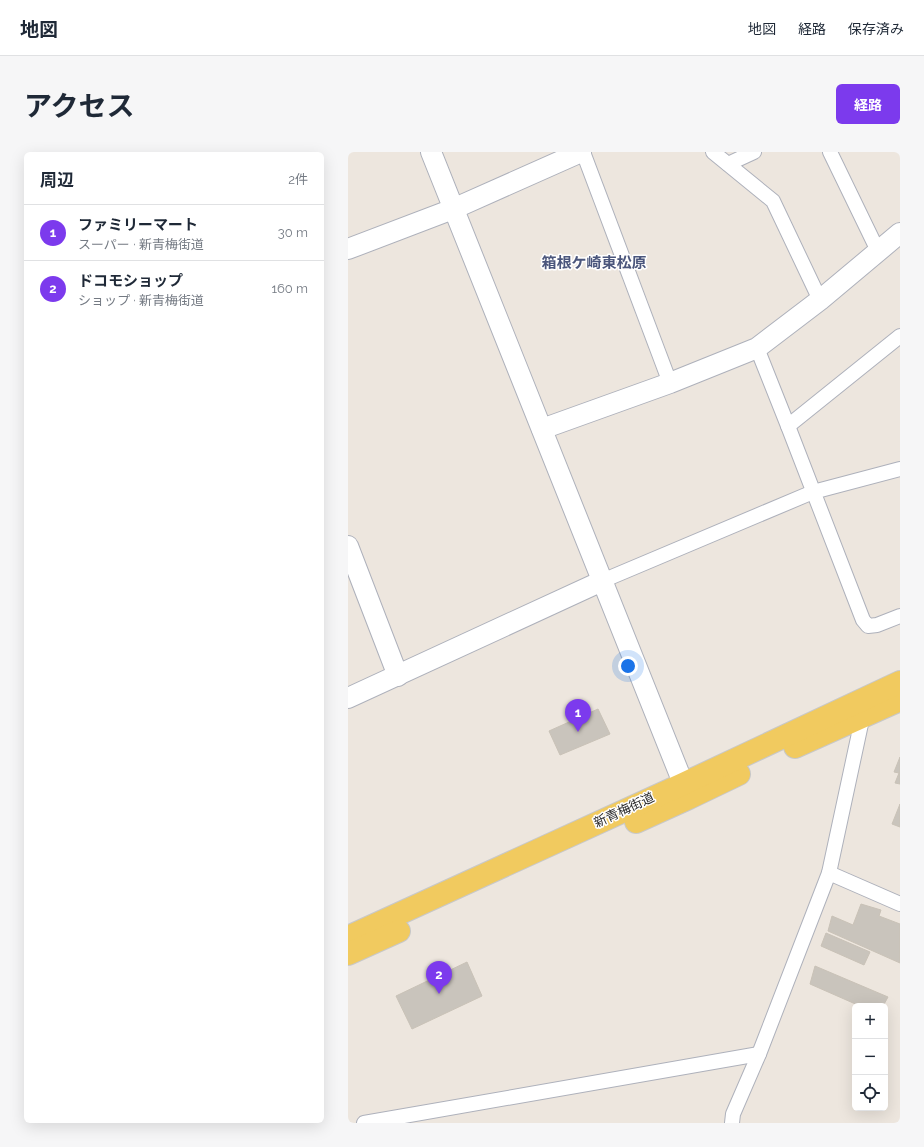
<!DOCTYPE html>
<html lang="ja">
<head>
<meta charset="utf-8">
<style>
	:root { --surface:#fff; --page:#f6f6f7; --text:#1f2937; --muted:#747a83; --line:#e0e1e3; --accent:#7c3aed }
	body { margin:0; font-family:Raleway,"Noto Sans JP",sans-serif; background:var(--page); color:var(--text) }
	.controls { position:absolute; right:12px; bottom:12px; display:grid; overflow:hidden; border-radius:6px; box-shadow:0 4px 16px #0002 }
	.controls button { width:36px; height:36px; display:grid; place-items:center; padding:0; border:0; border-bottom:1px solid var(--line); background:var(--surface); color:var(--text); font:20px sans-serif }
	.you { position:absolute; left:280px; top:514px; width:14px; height:14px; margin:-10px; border:3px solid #fff; border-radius:50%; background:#1a73e8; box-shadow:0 0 0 6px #1a73e833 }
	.badge { display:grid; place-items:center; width:26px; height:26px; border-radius:50%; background:var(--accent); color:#fff; font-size:13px; font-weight:700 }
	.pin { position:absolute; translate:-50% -33px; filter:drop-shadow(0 1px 2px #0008) }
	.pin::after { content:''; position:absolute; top:21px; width:14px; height:12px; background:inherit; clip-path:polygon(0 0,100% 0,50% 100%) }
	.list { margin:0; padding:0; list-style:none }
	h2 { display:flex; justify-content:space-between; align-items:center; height:52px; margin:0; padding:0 16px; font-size:17px }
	h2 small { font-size:13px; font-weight:400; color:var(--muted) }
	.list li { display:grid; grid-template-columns:26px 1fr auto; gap:12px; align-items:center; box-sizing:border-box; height:56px; padding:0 16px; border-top:1px solid var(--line) }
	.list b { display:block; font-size:15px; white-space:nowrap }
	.list p { margin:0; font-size:13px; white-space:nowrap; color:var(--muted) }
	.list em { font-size:13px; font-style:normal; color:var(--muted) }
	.icon { flex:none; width:22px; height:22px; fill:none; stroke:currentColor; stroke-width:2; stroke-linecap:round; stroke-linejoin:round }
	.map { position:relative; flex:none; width:552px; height:971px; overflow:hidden; border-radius:6px }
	header { display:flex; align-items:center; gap:24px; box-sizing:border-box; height:56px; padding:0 20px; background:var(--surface); border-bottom:1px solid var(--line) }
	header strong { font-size:19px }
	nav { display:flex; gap:22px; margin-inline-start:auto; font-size:14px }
	.intro { display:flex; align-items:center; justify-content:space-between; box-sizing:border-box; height:96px; padding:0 24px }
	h1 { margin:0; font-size:28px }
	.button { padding:10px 18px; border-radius:6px; background:var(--accent); color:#fff; font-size:14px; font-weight:700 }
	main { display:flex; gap:24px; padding:0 24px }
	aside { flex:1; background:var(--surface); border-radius:6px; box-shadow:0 4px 16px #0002 }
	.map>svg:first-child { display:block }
	.building { fill:#c9c4bc; stroke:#c9c2b7 }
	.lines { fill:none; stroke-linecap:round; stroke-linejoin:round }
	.street-casing { stroke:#aeb1bb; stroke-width:16 }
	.secondary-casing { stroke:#aeb1bb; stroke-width:22 }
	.primary-casing { stroke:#c8c8c8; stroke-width:24 }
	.street { stroke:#fff; stroke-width:14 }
	.secondary { stroke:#fff; stroke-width:20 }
	.primary { stroke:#f1ca5f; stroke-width:22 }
	.labels { text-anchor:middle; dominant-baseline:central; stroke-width:3; stroke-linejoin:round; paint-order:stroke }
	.street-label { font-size:13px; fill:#2b2b2b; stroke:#fff }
	.quarter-label { font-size:15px; font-weight:bold; fill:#4b567c; stroke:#fff }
</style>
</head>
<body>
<header>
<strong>地図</strong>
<nav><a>地図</a><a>経路</a><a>保存済み</a></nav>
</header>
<div class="intro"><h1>アクセス</h1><a class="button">経路</a></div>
<main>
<aside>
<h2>周辺<small>2件</small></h2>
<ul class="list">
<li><span class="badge">1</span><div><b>ファミリーマート</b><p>スーパー · 新青梅街道</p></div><em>30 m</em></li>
<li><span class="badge">2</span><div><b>ドコモショップ</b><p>ショップ · 新青梅街道</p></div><em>160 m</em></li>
</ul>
</aside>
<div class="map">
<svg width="552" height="971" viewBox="0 0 552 971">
	<rect width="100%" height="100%" fill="#ede6de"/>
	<g class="building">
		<polygon points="250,557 262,582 212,603 201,579"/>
		<polygon points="552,605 552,632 547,631 551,621 546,620"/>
		<polygon points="552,652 552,675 544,672"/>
		<polygon points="513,752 533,758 531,764 552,772 552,811 480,779 484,764 505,773"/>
		<polygon points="478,781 522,800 516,813 473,794"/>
		<polygon points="119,810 134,844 64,877 48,844"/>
		<polygon points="467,814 540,845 535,854 512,854 462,832"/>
	</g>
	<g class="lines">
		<g class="street-casing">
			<g id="street">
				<polyline points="235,0 322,231"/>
				<polyline points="365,0 425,49 472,148"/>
				<polyline points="482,0 530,99"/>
				<polyline points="380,12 406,0"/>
				<polyline points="409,196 440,274 515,468 520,474 529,473 552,464"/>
				<polyline points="440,274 552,184"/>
				<polyline points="254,429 465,340 552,317"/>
				<polyline points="481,721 552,752"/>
				<polyline points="16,971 411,902"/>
				<polyline points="384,971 385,962 411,902 481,721 513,572 511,560"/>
			</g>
		</g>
		<g class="secondary-casing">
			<g id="secondary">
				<polyline points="83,0 341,646"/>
				<polyline points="0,97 105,57 233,0"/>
				<polyline points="194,277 322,231 409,196 472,148 552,81"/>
				<polyline points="0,394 50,524"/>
				<polyline points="0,546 254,429"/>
			</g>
		</g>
		<g class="primary-casing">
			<g id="primary">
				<polyline points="447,595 552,548"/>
				<polyline points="288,670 341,646 391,622"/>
				<polyline points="0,785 335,632 552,530"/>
				<polyline points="0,802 51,779"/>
			</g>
		</g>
		<use href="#street" class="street"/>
		<use href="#secondary" class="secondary"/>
		<use href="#primary" class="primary"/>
	</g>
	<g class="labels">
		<g class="street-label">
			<text transform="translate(276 658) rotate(-25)">新青梅街道</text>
		</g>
		<g class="quarter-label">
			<text x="246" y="111">箱根ケ崎東松原</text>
		</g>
	</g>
</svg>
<div class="controls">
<button>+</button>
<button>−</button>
<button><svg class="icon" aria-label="locate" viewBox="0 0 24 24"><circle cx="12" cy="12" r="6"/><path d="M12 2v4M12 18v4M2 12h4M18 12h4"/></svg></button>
</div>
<div class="you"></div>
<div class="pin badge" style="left:230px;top:580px">1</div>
<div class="pin badge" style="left:91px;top:842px">2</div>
</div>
</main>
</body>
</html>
